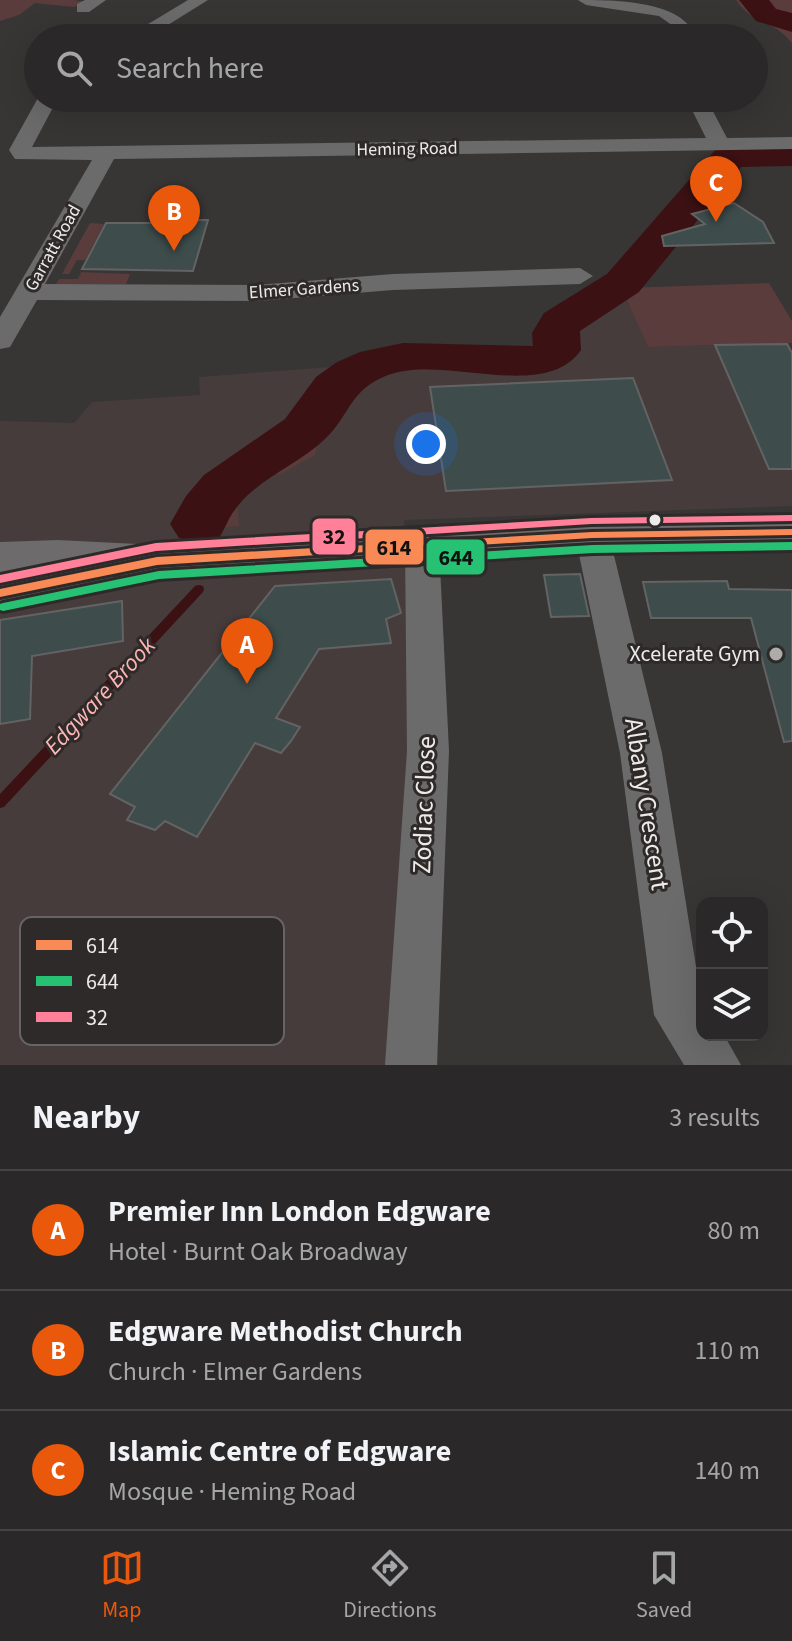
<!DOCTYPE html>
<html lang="en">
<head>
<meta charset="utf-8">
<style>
	:root { --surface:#2a2828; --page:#323030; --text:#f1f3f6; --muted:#a5a6a8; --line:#464445; --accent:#ea580c }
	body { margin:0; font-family:"Source Sans 3",sans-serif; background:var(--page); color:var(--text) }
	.controls { position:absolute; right:24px; bottom:24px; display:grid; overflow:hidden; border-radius:16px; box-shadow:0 8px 32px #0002 }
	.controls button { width:72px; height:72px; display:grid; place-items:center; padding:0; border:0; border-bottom:2px solid var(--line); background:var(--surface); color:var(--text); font:40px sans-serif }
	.you { position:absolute; left:426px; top:444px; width:28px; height:28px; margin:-20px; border:6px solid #fff; border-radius:50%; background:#1a73e8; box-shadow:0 0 0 12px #1a73e833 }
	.badge { display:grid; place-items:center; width:52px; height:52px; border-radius:50%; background:var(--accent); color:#fff; font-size:26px; font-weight:700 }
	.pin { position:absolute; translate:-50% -66px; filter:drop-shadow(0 2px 4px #0008) }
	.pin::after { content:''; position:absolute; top:42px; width:28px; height:24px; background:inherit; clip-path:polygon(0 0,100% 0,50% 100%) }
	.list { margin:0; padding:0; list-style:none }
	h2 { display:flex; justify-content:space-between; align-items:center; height:104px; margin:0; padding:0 32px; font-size:34px }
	h2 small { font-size:26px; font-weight:400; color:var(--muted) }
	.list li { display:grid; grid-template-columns:52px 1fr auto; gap:24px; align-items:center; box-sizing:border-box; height:120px; padding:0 32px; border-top:2px solid var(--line) }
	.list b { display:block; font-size:30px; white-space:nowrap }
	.list p { margin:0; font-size:26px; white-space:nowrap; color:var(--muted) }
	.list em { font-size:26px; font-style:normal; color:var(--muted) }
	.icon { flex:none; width:44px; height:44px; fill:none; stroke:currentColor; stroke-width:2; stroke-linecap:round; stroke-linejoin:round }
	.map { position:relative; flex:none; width:792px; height:1065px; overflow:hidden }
	.search { position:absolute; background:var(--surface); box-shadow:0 8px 32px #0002; left:24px; right:24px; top:24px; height:88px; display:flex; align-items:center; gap:20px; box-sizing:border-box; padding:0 28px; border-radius:44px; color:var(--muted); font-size:30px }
	.sheet { height:464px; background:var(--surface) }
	nav { display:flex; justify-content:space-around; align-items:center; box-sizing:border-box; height:112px; border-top:2px solid var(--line); background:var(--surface); font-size:22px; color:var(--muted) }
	nav a { display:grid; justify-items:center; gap:4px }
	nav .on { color:var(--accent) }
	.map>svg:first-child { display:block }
	.built { fill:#473c3c }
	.green { fill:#5b3c3c }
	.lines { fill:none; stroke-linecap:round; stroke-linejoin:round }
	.stream { fill:#3c1113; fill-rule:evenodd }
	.river { fill:#3c1113; fill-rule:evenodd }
	.building { fill:#3e4c4c; stroke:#636363; stroke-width:2 }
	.minor { fill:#6c6b6b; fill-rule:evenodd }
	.major { fill:#6d6b6b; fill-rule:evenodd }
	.bus-1-casing { stroke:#2f2a2a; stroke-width:6 }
	.bus-2-casing { stroke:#2f2a2a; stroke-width:6 }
	.bus-3-casing { stroke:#2f2a2a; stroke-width:6 }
	.bus-1 { fill:#f98a56; fill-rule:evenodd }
	.bus-2 { fill:#26c172; fill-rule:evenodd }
	.bus-3 { fill:#ff8098; fill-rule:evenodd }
	.bus-dot { fill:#edeaea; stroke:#2f2a2a; stroke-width:3 }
	.poi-dot { fill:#aeabab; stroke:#2f2a2a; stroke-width:3 }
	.labels { text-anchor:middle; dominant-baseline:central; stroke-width:6; stroke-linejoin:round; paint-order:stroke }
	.far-street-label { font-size:18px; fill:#edeaea; stroke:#2f2a2a }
	.poi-label { font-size:22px; fill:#edeaea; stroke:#2f2a2a; text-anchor:end }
	.water-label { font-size:24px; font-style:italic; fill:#feb6b5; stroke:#2f2a2a }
	.near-street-label { font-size:26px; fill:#edeaea; stroke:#2f2a2a }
	.key { fill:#2f2a2a; stroke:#686464; stroke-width:2 }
	.key-label { font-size:22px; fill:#edeaea }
	.line-badge { stroke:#2f2a2a; stroke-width:3 }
	.pale-badge-label { font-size:22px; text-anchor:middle; font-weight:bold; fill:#111 }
</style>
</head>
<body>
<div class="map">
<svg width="792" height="1065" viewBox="0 0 792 1065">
	<rect width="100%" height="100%" fill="#383535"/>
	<polygon class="built" points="622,288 648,347 788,343 792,351 792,506 404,520 438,1065 0,1065 0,421 74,423 92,402 200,395 199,377 331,367 548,368 563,357 574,325"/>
	<g class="green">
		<polygon points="0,0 74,0 86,2 74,7 35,3 19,15 0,21"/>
		<path d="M736,0H792V43C773,19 753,25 736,0Z"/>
		<path d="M725,152H733L702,194H696C671,225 652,260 623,288L769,283L792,321V343L648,347L622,289L574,325L563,358L548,368L386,371L348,393L321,417L315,455L280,474L257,473L236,494L239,526L180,531L192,507L294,421L317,390L370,358L546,355V326L624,271L643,253L665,211Z"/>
		<polygon points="90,223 104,224 85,260 77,260 69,274 62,274"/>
		<polygon points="81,272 130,274 126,284 56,284 59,279 78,279"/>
	</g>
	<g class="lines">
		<polygon class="stream" points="199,585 203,586 204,589 203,592 4,807 0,808 0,794 195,586"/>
		<g class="river">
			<polygon points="739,0 769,0 776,9 792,13 792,32 756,21"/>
			<path d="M792,144V166L741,167L639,292L580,331L581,350C544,403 444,354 388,375C348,391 352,413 325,439C298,465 255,480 234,511C228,519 225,529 219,538L199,544L179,538L170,524L186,496L204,475L285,419L316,377L337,362L360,352L403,343L533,346L532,333L544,313L607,274L717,148Z"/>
		</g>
	</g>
	<g class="building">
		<polygon points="734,203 763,222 774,243 664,246 662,236 705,224 692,214"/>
		<polygon points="157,220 208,220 193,271 82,269 106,223 156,223"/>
		<polygon points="787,344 792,353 792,469 769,469 715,345"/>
		<polygon points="633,378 672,480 446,491 430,387"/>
		<polygon points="580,574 589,616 551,617 544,575"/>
		<polygon points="391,579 401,613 386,619 391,643 319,649 276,718 300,727 291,741 281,753 255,743 197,837 165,821 155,830 127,820 135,807 110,794 275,586"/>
		<polygon points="727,581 729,589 792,590 792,741 784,742 751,618 651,618 643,582"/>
		<polygon points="122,601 123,641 32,656 30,719 0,724 0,620"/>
	</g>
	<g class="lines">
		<g class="minor">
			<polygon points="85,0 106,0 89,12 77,12 77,4"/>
			<polygon points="188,0 208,0 147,38 125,38"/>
			<path d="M578,0C614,0 684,0 696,38H678L676,28L659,16L586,5Z"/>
			<polygon points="38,98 58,98 32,147 706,138 686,98 706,98 727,138 792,137 792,149 114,159 45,284 257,285 393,274 580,268 593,276 580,284 393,290 257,301 37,300 10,347 0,349 0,317 92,160 15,159 9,150"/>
			<polygon points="592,523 604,527 609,535 662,753 702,1004 702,1035 724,1035 741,1065 684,1065 654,1015 620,753 575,535 580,527"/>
			<polygon points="422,533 434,536 439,545 449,751 437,1065 385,1065 407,751 405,545 410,536"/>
		</g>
		<polygon class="major" points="792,517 792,547 592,550 157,577 115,575 108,587 0,610 0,576 12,574 0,574 0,542 58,540 157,545 592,520"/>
		<g class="bus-1-casing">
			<polygon id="bus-1" points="792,529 792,535 592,538 157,565 0,597 0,589 157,557 592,532"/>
		</g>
		<g class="bus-2-casing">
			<polygon id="bus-2" points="792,542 792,550 593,553 159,579 3,611 0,610 0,604 3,603 159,571 593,545"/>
		</g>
		<g class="bus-3-casing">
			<polygon id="bus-3" points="792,515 792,521 591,524 156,551 0,583 0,575 156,543 591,518"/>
		</g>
		<use href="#bus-1" class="bus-1"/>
		<use href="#bus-2" class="bus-2"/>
		<use href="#bus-3" class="bus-3"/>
	</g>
	<circle class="bus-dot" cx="655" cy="520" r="7"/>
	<circle class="poi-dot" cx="776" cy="654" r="8"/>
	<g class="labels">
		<g class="far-street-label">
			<text transform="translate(407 149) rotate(-1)">Heming Road</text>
			<text transform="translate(53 248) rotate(-61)">Garratt Road</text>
			<text transform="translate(304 289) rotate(-4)">Elmer Gardens</text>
		</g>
		<g class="poi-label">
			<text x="760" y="654">Xcelerate Gym</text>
		</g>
		<g class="water-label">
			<text transform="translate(100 696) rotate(-47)">Edgware Brook</text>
		</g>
		<g class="near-street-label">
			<text transform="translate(647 804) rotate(81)">Albany Crescent</text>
			<text transform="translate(424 805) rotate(-88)">Zodiac Close</text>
		</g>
	</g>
	<rect x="20" y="917" width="264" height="128" rx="12" class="key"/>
	<rect x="36" y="940" width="36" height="10" fill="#f98a56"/>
	<rect x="36" y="976" width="36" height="10" fill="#26c172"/>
	<rect x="36" y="1012" width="36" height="10" fill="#ff8098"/>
	<g class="key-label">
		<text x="86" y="953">614</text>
		<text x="86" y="989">644</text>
		<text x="86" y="1025">32</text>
	</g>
	<g class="line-badge">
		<rect x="311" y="517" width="46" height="39" rx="8" fill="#ff8098"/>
		<rect x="364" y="528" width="61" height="38" rx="8" fill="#f98a56"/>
		<rect x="425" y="538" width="61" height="38" rx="8" fill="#26c172"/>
	</g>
	<g class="pale-badge-label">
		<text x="334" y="544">32</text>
		<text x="394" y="555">614</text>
		<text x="456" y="565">644</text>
	</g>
</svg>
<div class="controls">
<button><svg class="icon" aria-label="locate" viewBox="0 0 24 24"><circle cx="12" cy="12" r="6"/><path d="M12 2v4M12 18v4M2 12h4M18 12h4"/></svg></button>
<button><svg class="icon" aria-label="layers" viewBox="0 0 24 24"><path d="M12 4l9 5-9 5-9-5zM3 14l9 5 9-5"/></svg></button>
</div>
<div class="you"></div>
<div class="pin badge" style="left:247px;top:684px">A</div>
<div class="pin badge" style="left:174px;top:251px">B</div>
<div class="pin badge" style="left:716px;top:222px">C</div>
<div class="search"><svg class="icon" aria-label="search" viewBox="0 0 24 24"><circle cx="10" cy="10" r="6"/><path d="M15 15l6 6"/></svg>Search here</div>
</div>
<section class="sheet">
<h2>Nearby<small>3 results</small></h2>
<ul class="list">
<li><span class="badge">A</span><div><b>Premier Inn London Edgware</b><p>Hotel · Burnt Oak Broadway</p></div><em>80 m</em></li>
<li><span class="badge">B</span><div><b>Edgware Methodist Church</b><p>Church · Elmer Gardens</p></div><em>110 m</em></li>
<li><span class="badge">C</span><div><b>Islamic Centre of Edgware</b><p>Mosque · Heming Road</p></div><em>140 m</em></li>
</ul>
</section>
<nav>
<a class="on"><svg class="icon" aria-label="map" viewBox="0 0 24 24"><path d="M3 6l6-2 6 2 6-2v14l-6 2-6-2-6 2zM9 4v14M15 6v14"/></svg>Map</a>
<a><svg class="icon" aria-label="directions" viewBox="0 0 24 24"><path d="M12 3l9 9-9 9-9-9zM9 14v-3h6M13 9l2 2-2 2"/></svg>Directions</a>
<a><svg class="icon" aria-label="saved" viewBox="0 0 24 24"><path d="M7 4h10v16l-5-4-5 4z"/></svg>Saved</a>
</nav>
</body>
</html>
